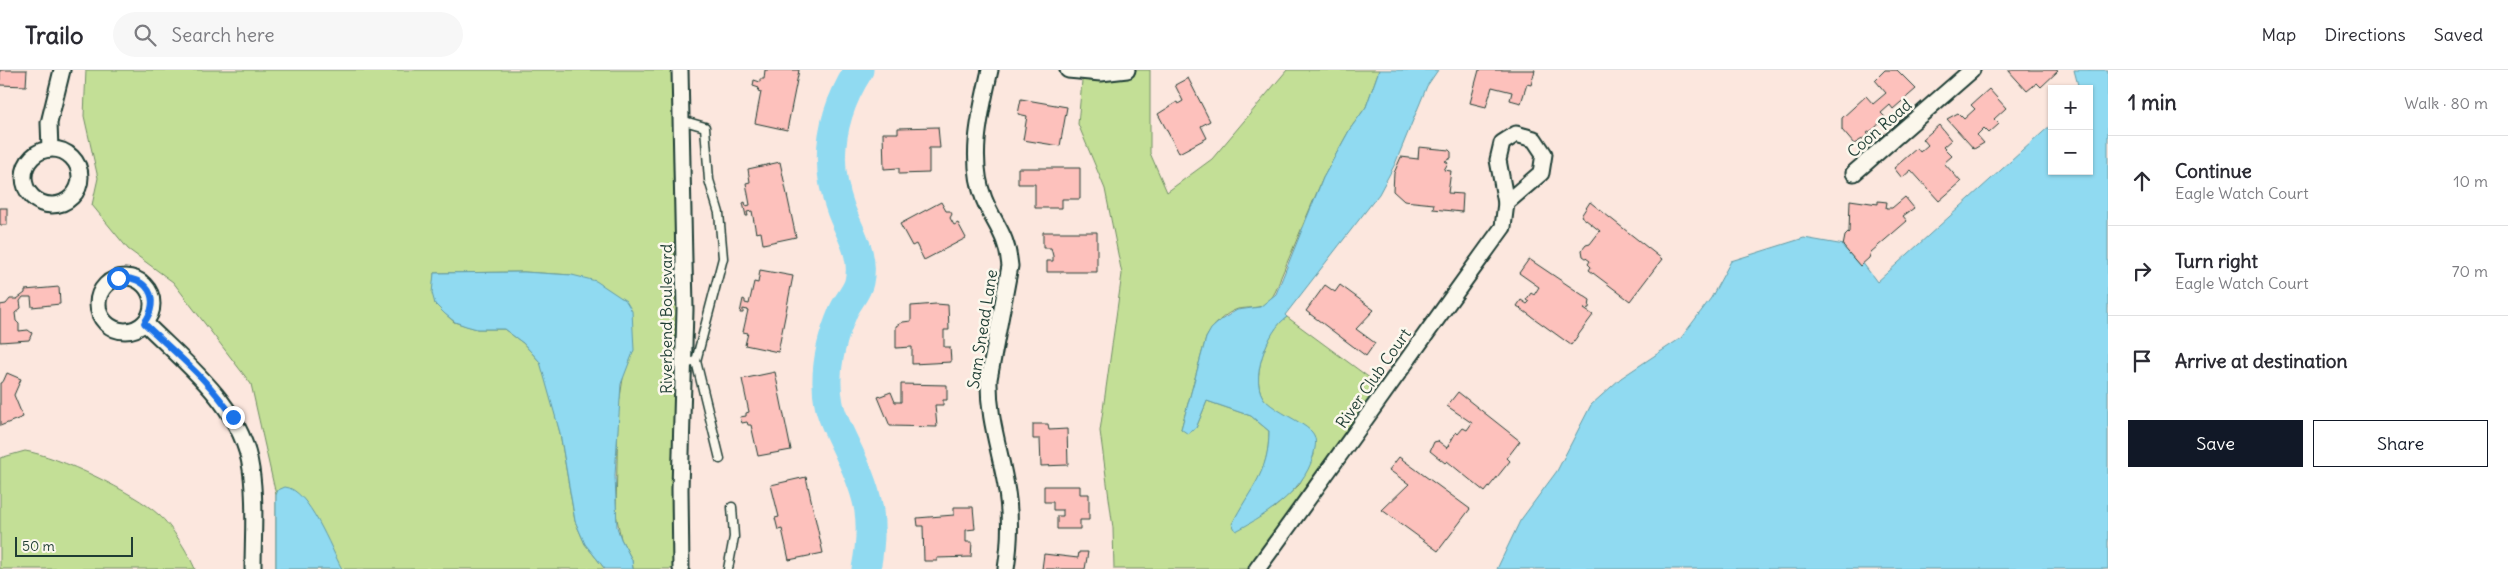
<!DOCTYPE html>
<html lang="en">
<head>
<meta charset="utf-8">
<style>
	:root { --surface:#fff; --page:#f7f7f7; --text:#2b2b33; --muted:#7c7c81; --line:#e1e1e2; --accent:#111827 }
	body { margin:0; font-family:Delius,sans-serif; background:var(--page); color:var(--text) }
	.controls { position:absolute; right:15px; top:15px; display:grid; overflow:hidden; border-radius:0px; box-shadow:0 1px 4px #0004 }
	.controls button { width:45px; height:45px; display:grid; place-items:center; padding:0; border:0; border-bottom:1px solid var(--line); background:var(--surface); color:var(--text); font:25px sans-serif }
	.scale { position:absolute; left:15px; bottom:12px; width:118px; box-sizing:border-box; padding-left:5px; border:2px solid #1f3d34; border-top:0; font-size:14px; line-height:18px; white-space:nowrap; color:#1f3d34; -webkit-text-stroke:4px #fbf7ec; paint-order:stroke }
	.stop { position:absolute; width:15px; height:15px; margin:-11px; border:4px solid #1a73e8; border-radius:50%; background:#fff }
	.stop.end { background:#1a73e8; border-color:#fff; box-shadow:0 1px 5px #0008 }
	.list { margin:0; padding:0; list-style:none }
	h2 { display:flex; justify-content:space-between; align-items:center; height:65px; margin:0; padding:0 20px; font-size:21px }
	h2 small { font-size:16px; font-weight:400; color:var(--muted) }
	.list li { display:grid; grid-template-columns:32px 1fr auto; gap:15px; align-items:center; box-sizing:border-box; height:90px; padding:0 20px; border-top:1px solid var(--line) }
	.list b { display:block; font-size:19px; white-space:nowrap }
	.list p { margin:0; font-size:16px; white-space:nowrap; color:var(--muted) }
	.list em { font-size:16px; font-style:normal; color:var(--muted) }
	.actions { display:flex; gap:10px; padding:15px 20px }
	.actions a { flex:1; padding:11px 0; border:1px solid var(--accent); border-radius:0px; text-align:center; font-size:18px; color:var(--accent) }
	.actions .main { background:var(--accent); color:#fff }
	.icon { flex:none; width:28px; height:28px; fill:none; stroke:currentColor; stroke-width:2; stroke-linecap:round; stroke-linejoin:round }
	.map { position:relative; flex:none; width:2108px; height:499px; overflow:hidden }
	header { display:flex; align-items:center; gap:30px; box-sizing:border-box; height:70px; padding:0 25px; background:var(--surface); border-bottom:1px solid var(--line) }
	header strong { font-size:24px }
	nav { display:flex; gap:28px; margin-inline-start:auto; font-size:18px }
	.search { width:350px; height:45px; background:var(--page); display:flex; align-items:center; gap:12px; box-sizing:border-box; padding:0 18px; border-radius:28px; color:var(--muted); font-size:19px }
	main { display:flex }
	aside { flex:1; background:var(--surface) }
	.map>svg:first-child { display:block }
	.green { fill:#c3df96; stroke:#718e65 }
	.water { fill:#90daf1; stroke:#639ba5 }
	.lines { fill:none; stroke-linecap:round; stroke-linejoin:round }
	.river { stroke:#90daf1; stroke-width:29 }
	.building { fill:#fdc1bc; stroke:#1f3d34 }
	.service-casing { stroke:#1f3d34; stroke-width:11 }
	.minor-casing { stroke:#1f3d34; stroke-width:19 }
	.service { stroke:#fbf7ec; stroke-width:8 }
	.minor { stroke:#fbf7ec; stroke-width:15 }
	.route { stroke:#1a73e8; stroke-width:6 }
	.labels { text-anchor:middle; dominant-baseline:central; stroke-width:5; stroke-linejoin:round; paint-order:stroke }
	.street-label { font-size:16px; fill:#1f3d34; stroke:#fbf7ec }
</style>
</head>
<body>
<header>
<strong>Trailo</strong>
<div class="search"><svg class="icon" aria-label="search" viewBox="0 0 24 24"><circle cx="10" cy="10" r="6"/><path d="M15 15l6 6"/></svg>Search here</div>
<nav><a>Map</a><a>Directions</a><a>Saved</a></nav>
</header>
<main>
<div class="map">
<svg width="2108" height="499" viewBox="0 0 2108 499">
	<rect width="100%" height="100%" fill="#fce7de"/>
	<filter id="ink" filterUnits="userSpaceOnUse"><feTurbulence type="fractalNoise" baseFrequency=".02" numOctaves="2"/><feDisplacementMap in="SourceGraphic" scale="10" xChannelSelector="R" yChannelSelector="G"/><feConvolveMatrix kernelMatrix="1 2 1 2 8 2 1 2 1" color-interpolation-filters="sRGB"/></filter>
	<g filter="url(#ink)">
		<g class="green">
			<polygon points="86,0 687,0 687,499 633,499 632,490 621,469 616,444 618,340 624,302 572,205 524,202 434,203 435,234 454,252 477,259 504,259 523,273 540,292 545,303 560,363 575,451 585,474 605,499 276,499 276,425 251,314 173,212 128,179 92,135 98,108 84,46"/>
			<path d="M1083,0H1150V83L1167,122L1212,89L1287,0H1379L1366,37L1350,59L1323,108L1281,207C1277,219 1272,234 1258,237C1252,238 1244,238 1238,239C1225,243 1212,256 1206,268L1181,359L1196,358L1207,331L1251,346L1269,361C1269,405 1251,417 1233,453L1274,438L1299,415L1314,385L1311,361C1297,353 1276,343 1265,331C1248,311 1267,259 1287,247L1390,323L1262,499H1114L1113,458L1100,361L1122,204L1105,119L1078,54Z"/>
			<path d="M25,381C58,386 134,422 159,445C171,455 189,484 195,499H0V388Z"/>
		</g>
		<g class="water">
			<path d="M1379,0H1438L1427,16L1395,94L1379,124L1285,245L1287,247C1268,259 1247,313 1266,331C1279,343 1299,350 1311,361C1316,366 1316,372 1315,378C1309,418 1268,444 1236,461L1232,454C1250,418 1269,404 1269,361L1251,346L1207,331L1196,358L1188,364L1181,359L1206,268L1211,259L1221,250L1237,240L1260,237L1276,224L1323,108L1350,59L1366,37Z"/>
			<polygon points="2074,0 2108,0 2108,499 1497,499 1520,451 1557,401 1591,335 1621,308 1681,268 1711,228 1731,191 1804,168 1850,176 1877,212 2052,54 2052,101 2089,101 2089,19 2079,19"/>
			<polygon points="524,202 572,205 596,211 626,231 632,241 634,280 621,314 615,405 617,457 621,469 632,490 633,499 605,499 585,474 575,451 560,363 540,292 523,273 504,259 477,259 466,256 455,252 445,244 435,234 432,223 434,203"/>
			<path d="M285,417C309,419 331,479 342,499H276V425L278,420Z"/>
		</g>
		<g class="lines">
			<path class="river" d="M859,0C831,44 823,91 841,140C850,164 865,184 859,212C857,222 847,232 843,242C831,270 823,303 829,334C832,350 842,367 849,383C870,427 875,451 866,499"/>
		</g>
		<g class="building">
			<polygon points="0,0 27,0 26,16 0,15"/>
			<polygon points="765,0 799,0 787,60 755,53 761,22 758,21 759,18 753,16 754,10 760,12 760,9 764,9"/>
			<polygon points="1479,0 1535,0 1531,15 1527,14 1521,33 1510,30 1512,22 1492,17 1486,37 1470,33"/>
			<polygon points="1885,0 1897,0 1916,19 1893,39 1890,35 1881,43 1885,47 1874,59 1867,63 1869,65 1854,74 1842,60 1842,48 1866,26 1873,34 1886,23 1875,10"/>
			<polygon points="2008,0 2056,0 2058,1 2041,17 2037,13 2027,21"/>
			<polygon points="1188,8 1210,51 1201,56 1207,68 1179,83 1158,44 1177,32 1178,34 1183,31 1175,15"/>
			<polygon points="1989,19 2006,38 1994,49 1999,54 1989,63 1984,58 1977,65 1984,73 1974,79 1947,49 1958,43 1964,49 1975,39 1971,35"/>
			<polygon points="1021,29 1067,37 1060,76 1023,70 1027,46 1018,44"/>
			<polygon points="1939,55 1951,70 1943,77 1952,86 1944,93 1961,112 1939,131 1911,100 1902,108 1894,98 1917,78 1920,82 1928,75 1923,69"/>
			<polygon points="938,57 940,78 929,78 929,103 899,104 899,98 884,99 883,63 898,63 898,58"/>
			<polygon points="1419,77 1449,80 1451,82 1451,88 1445,91 1448,93 1444,100 1451,101 1448,123 1463,124 1462,142 1433,139 1434,134 1404,131 1393,121 1394,103 1401,87 1418,89"/>
			<polygon points="780,92 796,167 763,174 761,162 756,163 752,141 747,142 748,146 746,146 743,133 745,132 746,136 750,135 746,113 750,112 748,99"/>
			<polygon points="1018,98 1080,98 1080,129 1062,129 1062,138 1035,138 1035,114 1018,114"/>
			<polygon points="1905,127 1914,138 1903,146 1907,151 1871,182 1869,188 1860,196 1843,176 1845,166 1849,162 1850,130 1878,134 1878,131 1887,132 1886,138 1892,138"/>
			<polygon points="941,132 946,141 950,141 952,144 950,148 954,155 958,153 966,168 924,190 916,174 912,176 900,154"/>
			<polygon points="1590,132 1662,189 1630,231 1589,200 1591,197 1588,194 1590,191 1583,186 1582,180 1586,175 1590,174 1600,161 1581,146"/>
			<rect x="0" y="138" width="7" height="17"/>
			<polygon points="1043,162 1097,162 1097,202 1047,202 1047,191 1053,191 1053,186 1051,178 1043,178"/>
			<polygon points="1529,189 1590,230 1589,238 1584,239 1593,245 1571,275 1517,236 1521,230 1527,234 1529,232 1526,230 1531,223 1534,225 1539,217 1519,203"/>
			<polygon points="760,200 793,206 778,282 745,275 748,263 743,262 748,240 743,239 743,243 740,243 743,229 745,230 745,233 749,234 754,212 758,213"/>
			<polygon points="1325,215 1335,222 1340,215 1374,240 1356,259 1375,273 1366,286 1306,241"/>
			<polygon points="59,217 60,234 32,237 31,227 23,227 20,231 21,238 15,243 16,251 19,254 19,261 28,260 32,263 29,270 0,272 0,235 6,234 10,229 17,229 25,223 25,220"/>
			<polygon points="936,234 948,235 949,260 944,260 944,277 950,277 951,292 912,294 912,277 896,278 896,256 903,252 911,251 911,236"/>
			<polygon points="775,302 791,380 758,386 751,355 748,355 747,352 742,353 740,347 746,346 746,343 749,342 742,309"/>
			<polygon points="7,303 21,309 14,325 23,347 0,356 0,313 3,312"/>
			<polygon points="901,314 947,315 947,330 943,330 943,335 935,335 937,357 890,356 878,327 891,322 895,332 901,332"/>
			<polygon points="1458,322 1520,371 1507,388 1510,391 1485,422 1447,391 1445,393 1430,381 1434,372 1438,371 1447,378 1456,362 1458,364 1463,358 1467,360 1472,353 1447,336"/>
			<polygon points="1033,354 1048,354 1049,360 1067,359 1068,395 1041,396 1040,369 1033,369"/>
			<polygon points="1399,387 1470,439 1438,481 1382,440 1409,414 1389,400"/>
			<polygon points="806,407 823,483 789,490 782,459 778,460 775,448 779,447 771,415"/>
			<polygon points="1044,416 1080,416 1080,424 1089,424 1089,450 1080,450 1080,459 1057,459 1057,446 1063,446 1063,440 1053,440 1053,432 1044,432"/>
			<polygon points="954,437 973,437 975,459 966,460 966,472 972,472 971,487 937,488 937,491 924,491 923,456 918,456 917,448 954,445"/>
			<polygon points="1079,482 1088,482 1085,499 1042,499 1044,484 1078,488"/>
		</g>
		<g class="lines">
			<g class="service-casing">
				<g id="service">
					<polyline points="681,50 705,57 709,110 719,143 723,188 696,291 684,294"/>
					<polyline points="696,291 720,389"/>
					<polyline points="728,499 734,467 732,437"/>
				</g>
			</g>
			<g class="minor-casing">
				<g id="minor">
					<polyline points="680,0 685,239 680,419 681,499"/>
					<path d="M990,0C981,41 968,88 984,129C995,156 1007,164 1010,196L989,309C988,350 1001,382 1007,422C1011,448 1010,473 1006,499"/>
					<polyline points="1068,0 1101,3 1127,0"/>
					<polygon points="1516,64 1534,69 1544,84 1541,103 1506,133 1498,90 1502,73"/>
					<polyline points="50,79 49,53 62,0"/>
					<circle cx="52" cy="107" r="28"/>
					<polyline points="1854,103 1972,0"/>
					<circle cx="125" cy="234" r="27"/>
					<path d="M145,253C187,295 242,336 251,399C256,431 253,466 253,499"/>
					<path d="M1257,499C1340,386 1420,271 1503,157L1506,133"/>
				</g>
			</g>
			<use href="#service" class="service"/>
			<use href="#minor" class="minor"/>
		</g>
	</g>
	<g class="lines" filter="url(#ink)">
		<path class="route" d="M118,208C147,205 162,229 144,253C175,283 210,311 233,347"/>
	</g>
	<g class="labels">
		<g class="street-label">
			<text transform="translate(1879 58) rotate(-41)">Coon Road</text>
			<text transform="translate(666 249) rotate(-90)">Riverbend Boulevard</text>
			<text transform="translate(982 259) rotate(-81)">Sam Snead Lane</text>
			<text transform="translate(1373 308) rotate(-55)">River Club Court</text>
		</g>
	</g>
</svg>
<div class="controls">
<button>+</button>
<button>−</button>
</div>
<div class="scale">50 m</div>
<div class="stop" style="left:118px;top:208px"></div>
<div class="stop end" style="left:233px;top:347px"></div>
</div>
<aside>
<h2>1 min<small>Walk · 80 m</small></h2>
<ul class="list">
<li><svg class="icon" aria-label="ahead" viewBox="0 0 24 24"><path d="M12 20V5M6 11l6-6 6 6"/></svg><div><b>Continue</b><p>Eagle Watch Court</p></div><em>10 m</em></li>
<li><svg class="icon" aria-label="right" viewBox="0 0 24 24"><path d="M7 20v-9h11M14 6l5 5-5 5"/></svg><div><b>Turn right</b><p>Eagle Watch Court</p></div><em>70 m</em></li>
<li><svg class="icon" aria-label="arrive" viewBox="0 0 24 24"><path d="M6 21V4h12l-3 4 3 4H6"/></svg><div><b>Arrive at destination</b></div></li>
</ul>
<div class="actions"><a class="main">Save</a><a>Share</a></div>
</aside>
</main>
</body>
</html>
